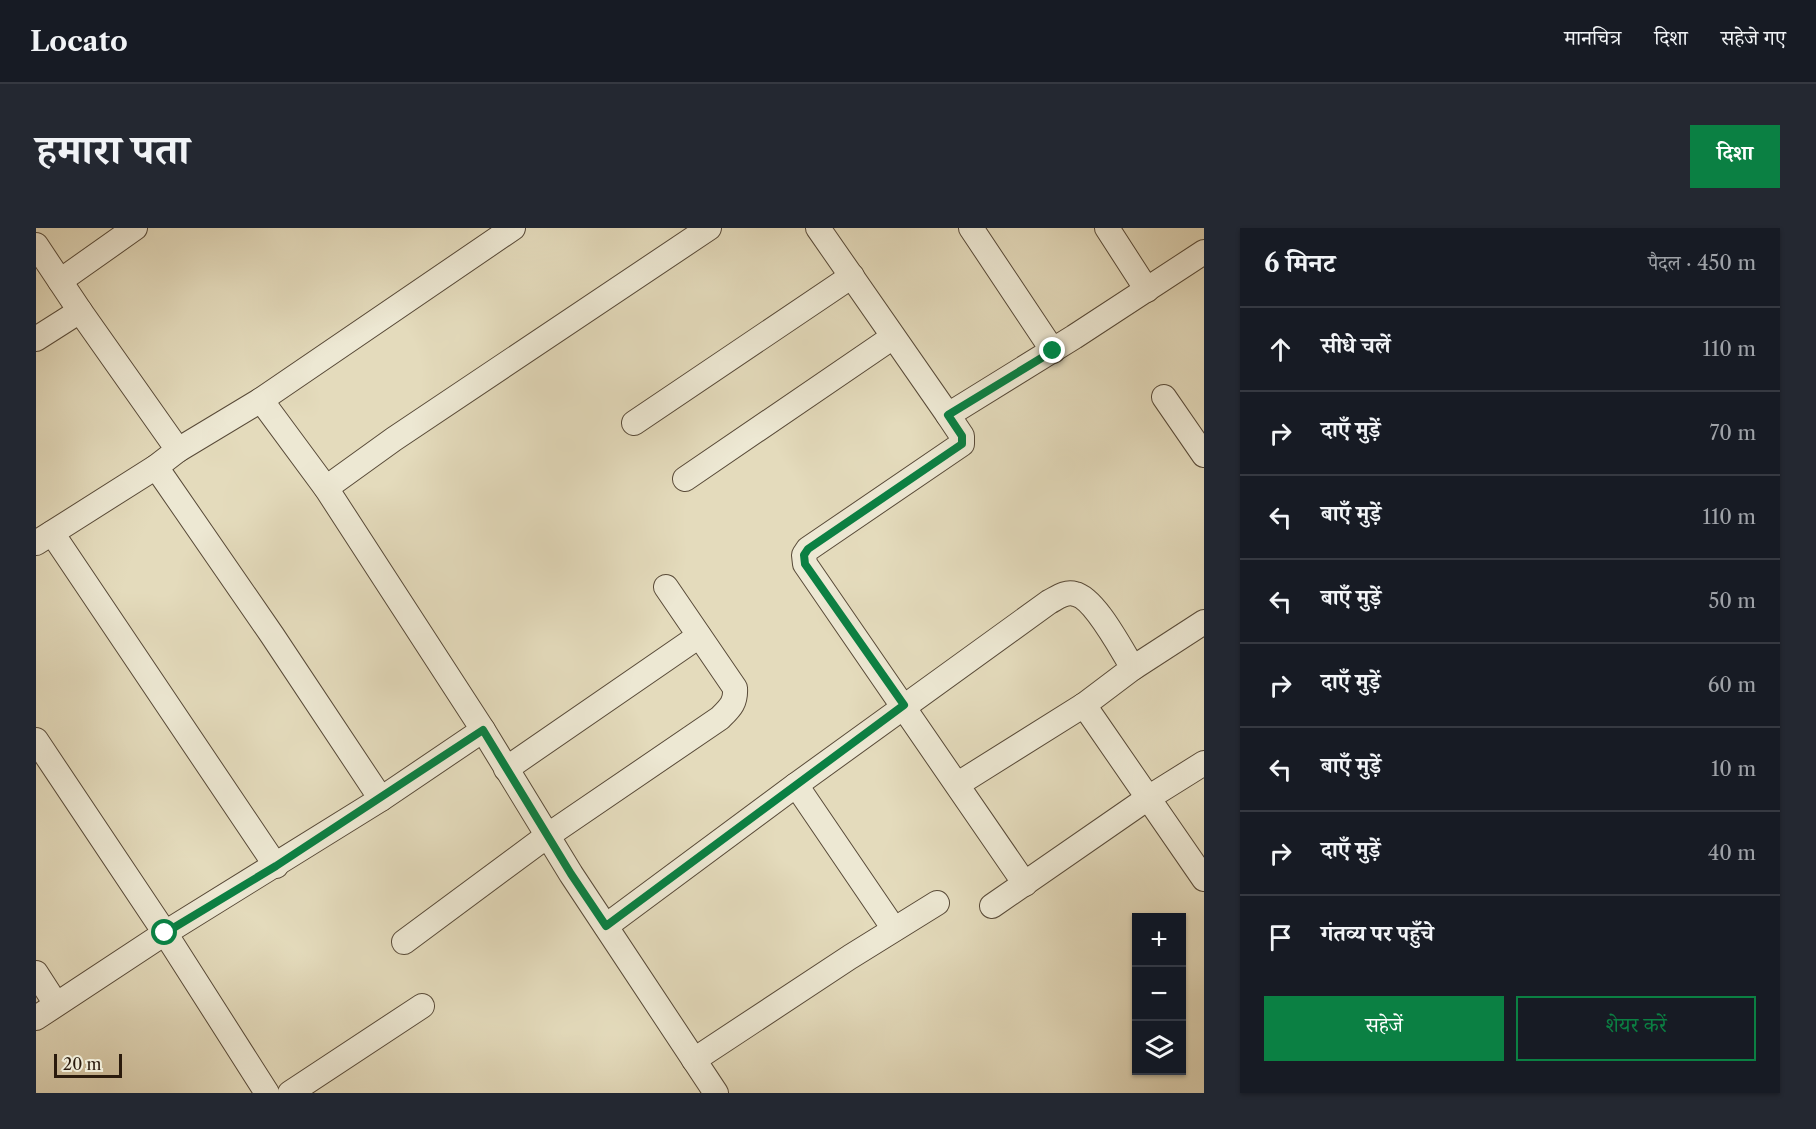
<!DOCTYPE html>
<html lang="hi">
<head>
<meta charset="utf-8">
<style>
	:root { --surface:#171b24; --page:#242831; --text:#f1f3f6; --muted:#9ea1a6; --line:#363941; --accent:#0b8043 }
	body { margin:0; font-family:"Libre Caslon Text","Noto Serif Devanagari",serif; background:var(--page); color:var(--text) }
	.controls { position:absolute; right:18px; bottom:18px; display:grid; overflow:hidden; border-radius:0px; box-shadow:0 2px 4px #0004 }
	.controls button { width:54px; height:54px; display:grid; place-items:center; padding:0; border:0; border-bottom:2px solid var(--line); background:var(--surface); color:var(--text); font:30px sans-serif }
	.scale { position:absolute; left:18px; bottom:15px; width:68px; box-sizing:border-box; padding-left:6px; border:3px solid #2a1a0c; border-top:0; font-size:16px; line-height:21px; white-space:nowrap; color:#2a1a0c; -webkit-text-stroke:4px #ede8d3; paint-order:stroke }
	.stop { position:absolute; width:18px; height:18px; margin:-14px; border:4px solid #0b8043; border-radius:50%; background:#fff }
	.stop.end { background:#0b8043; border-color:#fff; box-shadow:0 2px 6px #0008 }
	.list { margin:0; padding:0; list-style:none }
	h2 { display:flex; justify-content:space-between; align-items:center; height:78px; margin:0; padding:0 24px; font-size:26px }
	h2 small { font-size:20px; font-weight:400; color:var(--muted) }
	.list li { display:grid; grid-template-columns:39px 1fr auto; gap:18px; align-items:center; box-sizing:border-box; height:84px; padding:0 24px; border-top:2px solid var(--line) }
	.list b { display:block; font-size:22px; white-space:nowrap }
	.list em { font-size:20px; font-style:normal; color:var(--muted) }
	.actions { display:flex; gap:12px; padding:18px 24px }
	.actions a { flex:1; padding:14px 0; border:2px solid var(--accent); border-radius:0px; text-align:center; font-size:21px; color:var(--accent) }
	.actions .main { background:var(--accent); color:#fff }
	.icon { flex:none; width:33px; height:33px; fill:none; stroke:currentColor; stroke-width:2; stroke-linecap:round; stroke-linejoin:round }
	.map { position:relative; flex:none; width:1168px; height:865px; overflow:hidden; border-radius:0px }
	header { display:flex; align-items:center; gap:36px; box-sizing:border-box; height:84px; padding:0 30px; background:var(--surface); border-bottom:2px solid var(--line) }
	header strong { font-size:28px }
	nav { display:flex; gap:33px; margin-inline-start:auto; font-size:21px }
	.intro { display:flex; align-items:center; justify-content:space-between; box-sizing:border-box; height:144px; padding:0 36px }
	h1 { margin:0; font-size:42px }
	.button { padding:15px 27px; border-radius:0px; background:var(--accent); color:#fff; font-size:21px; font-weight:700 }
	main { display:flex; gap:36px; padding:0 36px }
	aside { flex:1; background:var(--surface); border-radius:0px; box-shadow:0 2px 4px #0004 }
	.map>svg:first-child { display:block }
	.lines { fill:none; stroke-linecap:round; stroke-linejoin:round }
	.minor-casing { stroke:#584a38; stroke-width:26 }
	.minor { stroke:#ede8d3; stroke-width:24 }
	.route { stroke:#0b8043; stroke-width:8 }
</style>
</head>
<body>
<header>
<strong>Locato</strong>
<nav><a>मानचित्र</a><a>दिशा</a><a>सहेजे गए</a></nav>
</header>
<div class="intro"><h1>हमारा पता</h1><a class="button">दिशा</a></div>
<main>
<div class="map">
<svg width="1168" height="865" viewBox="0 0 1168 865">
	<rect width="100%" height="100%" fill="#e4dbbc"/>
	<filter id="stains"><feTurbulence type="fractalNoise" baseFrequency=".00333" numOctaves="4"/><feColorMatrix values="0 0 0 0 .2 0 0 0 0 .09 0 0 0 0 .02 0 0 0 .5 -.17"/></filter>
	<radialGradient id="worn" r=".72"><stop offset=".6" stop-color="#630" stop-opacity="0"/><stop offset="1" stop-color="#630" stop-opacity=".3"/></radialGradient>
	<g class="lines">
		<g class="minor-casing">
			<g id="minor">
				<polyline points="782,0 912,187 1038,109 1168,24"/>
				<polyline points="935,0 1017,123"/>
				<polyline points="1071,0 1111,62"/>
				<polyline points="0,17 44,83 142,222 120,239 0,315"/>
				<polyline points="24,53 99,0"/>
				<polyline points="0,111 44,83"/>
				<polyline points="1128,169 1168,227"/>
				<polyline points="912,187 926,208 926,216 772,321 768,327 769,336 989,656"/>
				<polyline points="598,195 816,48"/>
				<polyline points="142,222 225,172 477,0"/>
				<polyline points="120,239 236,407 345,571"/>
				<polyline points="649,251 857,109"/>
				<polyline points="290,260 358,211 673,0"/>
				<polyline points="16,305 240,638"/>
				<polyline points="1097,440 1168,394"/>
				<polyline points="1048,477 1168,651"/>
				<polyline points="447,502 535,646 680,865"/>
				<polyline points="0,512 129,705 231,865"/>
				<polyline points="470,541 663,408"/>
				<path d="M760,557L1013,374C1021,370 1029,363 1039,366C1059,370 1086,423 1097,440L1048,477L922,556"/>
				<polyline points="956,678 1112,570 1168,535"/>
				<polyline points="570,698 760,557 858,701"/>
				<path d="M368,714L511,608L684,490C694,480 700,475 699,460L630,359"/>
				<polyline points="0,745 20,776"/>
				<polyline points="0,790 129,705 345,571 447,502 290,260 225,172"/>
				<polyline points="658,832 814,729 901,675"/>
				<polyline points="254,865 386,778"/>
			</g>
		</g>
		<use href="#minor" class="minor"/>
	</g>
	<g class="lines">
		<polyline class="route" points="129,705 240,638 447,502 535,646 570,698 868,477 769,336 768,327 772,321 926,216 926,208 912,187 1017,123"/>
	</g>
	<rect width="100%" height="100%" filter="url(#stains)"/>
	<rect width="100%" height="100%" fill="url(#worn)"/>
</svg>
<div class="controls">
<button>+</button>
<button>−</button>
<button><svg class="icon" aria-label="layers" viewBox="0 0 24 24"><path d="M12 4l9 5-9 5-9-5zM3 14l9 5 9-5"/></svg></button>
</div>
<div class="scale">20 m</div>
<div class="stop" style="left:129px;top:705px"></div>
<div class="stop end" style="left:1017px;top:123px"></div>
</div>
<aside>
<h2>6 मिनट<small>पैदल · 450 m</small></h2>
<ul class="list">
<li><svg class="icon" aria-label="ahead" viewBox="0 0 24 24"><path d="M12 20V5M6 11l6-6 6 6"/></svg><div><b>सीधे चलें</b></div><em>110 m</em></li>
<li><svg class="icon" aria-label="right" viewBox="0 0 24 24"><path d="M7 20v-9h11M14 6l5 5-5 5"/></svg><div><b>दाएँ मुड़ें</b></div><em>70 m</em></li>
<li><svg class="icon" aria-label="left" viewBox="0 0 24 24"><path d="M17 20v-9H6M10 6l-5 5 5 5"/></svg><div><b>बाएँ मुड़ें</b></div><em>110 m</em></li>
<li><svg class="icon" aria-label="left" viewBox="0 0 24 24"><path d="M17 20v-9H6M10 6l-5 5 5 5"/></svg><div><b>बाएँ मुड़ें</b></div><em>50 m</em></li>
<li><svg class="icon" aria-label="right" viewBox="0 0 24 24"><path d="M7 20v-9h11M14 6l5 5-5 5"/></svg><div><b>दाएँ मुड़ें</b></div><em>60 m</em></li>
<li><svg class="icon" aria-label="left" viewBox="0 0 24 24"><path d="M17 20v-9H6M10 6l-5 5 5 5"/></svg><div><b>बाएँ मुड़ें</b></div><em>10 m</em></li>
<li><svg class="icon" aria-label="right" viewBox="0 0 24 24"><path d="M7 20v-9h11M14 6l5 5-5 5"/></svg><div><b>दाएँ मुड़ें</b></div><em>40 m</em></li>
<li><svg class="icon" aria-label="arrive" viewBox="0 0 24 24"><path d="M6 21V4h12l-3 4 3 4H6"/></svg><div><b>गंतव्य पर पहुँचे</b></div></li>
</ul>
<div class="actions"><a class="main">सहेजें</a><a>शेयर करें</a></div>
</aside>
</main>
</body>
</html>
